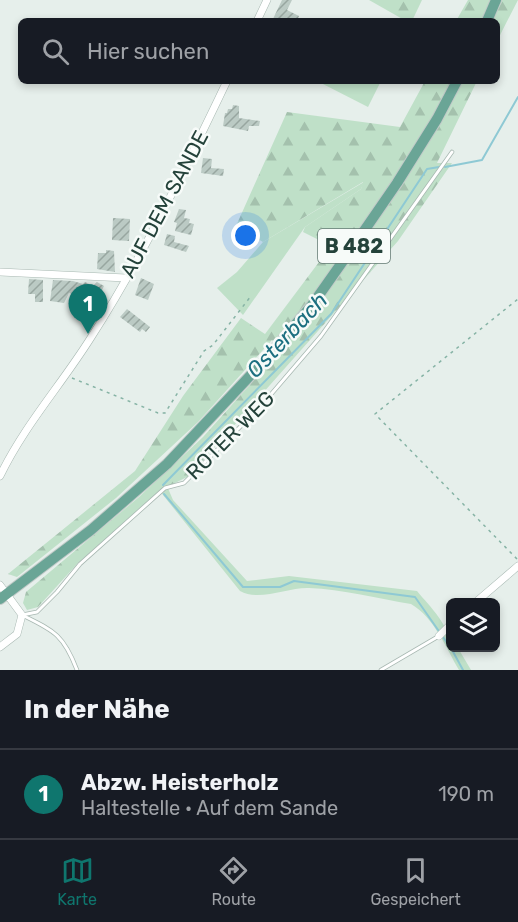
<!DOCTYPE html>
<html lang="de">
<head>
<meta charset="utf-8">
<style>
	:root { --surface:#171b24; --page:#242831; --text:#f1f3f6; --muted:#9ea1a6; --line:#363941; --accent:#0f766e }
	body { margin:0; font-family:Rubik,sans-serif; background:var(--page); color:var(--text) }
	.controls { position:absolute; right:18px; bottom:18px; display:grid; overflow:hidden; border-radius:9px; box-shadow:0 3px 9px #0003 }
	.controls button { width:54px; height:54px; display:grid; place-items:center; padding:0; border:0; border-bottom:2px solid var(--line); background:var(--surface); color:var(--text); font:30px sans-serif }
	.you { position:absolute; left:246px; top:236px; width:21px; height:21px; margin:-15px; border:4px solid #fff; border-radius:50%; background:#1a73e8; box-shadow:0 0 0 9px #1a73e833 }
	.badge { display:grid; place-items:center; width:39px; height:39px; border-radius:50%; background:var(--accent); color:#fff; font-size:20px; font-weight:700 }
	.pin { position:absolute; translate:-50% -50px; filter:drop-shadow(0 2px 3px #0008) }
	.pin::after { content:''; position:absolute; top:32px; width:21px; height:18px; background:inherit; clip-path:polygon(0 0,100% 0,50% 100%) }
	.list { margin:0; padding:0; list-style:none }
	h2 { display:flex; justify-content:space-between; align-items:center; height:78px; margin:0; padding:0 24px; font-size:26px }
	h2 small { font-size:20px; font-weight:400; color:var(--muted) }
	.list li { display:grid; grid-template-columns:39px 1fr auto; gap:18px; align-items:center; box-sizing:border-box; height:90px; padding:0 24px; border-top:2px solid var(--line) }
	.list b { display:block; font-size:22px; white-space:nowrap }
	.list p { margin:0; font-size:20px; white-space:nowrap; color:var(--muted) }
	.list em { font-size:20px; font-style:normal; color:var(--muted) }
	.icon { flex:none; width:33px; height:33px; fill:none; stroke:currentColor; stroke-width:2; stroke-linecap:round; stroke-linejoin:round }
	.map { position:relative; flex:none; width:518px; height:670px; overflow:hidden }
	.search { position:absolute; background:var(--surface); box-shadow:0 3px 9px #0003; left:18px; right:18px; top:18px; height:66px; display:flex; align-items:center; gap:15px; box-sizing:border-box; padding:0 21px; border-radius:9px; color:var(--muted); font-size:22px }
	.sheet { height:168px; background:var(--surface) }
	nav { display:flex; justify-content:space-around; align-items:center; box-sizing:border-box; height:84px; border-top:2px solid var(--line); background:var(--surface); font-size:16px; color:var(--muted) }
	nav a { display:grid; justify-items:center; gap:3px }
	nav .on { color:var(--accent) }
	.map>svg:first-child { display:block }
	.green { fill:#bfe0c8 }
	.forest { fill:url(#forest-firs) }
	.lines { fill:none; stroke-linecap:round; stroke-linejoin:round }
	.stream { stroke:#8ec9d4; stroke-width:2 }
	.building { fill:url(#building-hatch) }
	.lane-casing { stroke:#a8b8b2; stroke-width:4.5 }
	.street-casing { stroke:#a8b8b2; stroke-width:8 }
	.primary-casing { stroke:#c2cac8; stroke-width:12 }
	.path { stroke:#86b3a5; stroke-width:1.5; stroke-dasharray:3 4.5; stroke-linecap:butt }
	.lane { stroke:#fff; stroke-width:3 }
	.street { stroke:#fff; stroke-width:7 }
	.primary { stroke:#6aa596; stroke-width:10 }
	.labels { text-anchor:middle; dominant-baseline:central; stroke-width:5; stroke-linejoin:round; paint-order:stroke }
	.shield { fill:#f7fbf9; stroke:#637a73; stroke-width:1.5 }
	.shield-label { font-size:20px; font-weight:bold; fill:#24423a }
	.street-label { font-size:21px; fill:#24423a; stroke:#f7fbf9 }
	.water-label { font-size:22px; font-style:italic; fill:#1c6f80; stroke:#f7fbf9 }
</style>
</head>
<body>
<div class="map">
<svg width="518" height="670" viewBox="0 0 518 670">
	<defs>
		<pattern id="forest-firs" width="22" height="20" patternUnits="userSpaceOnUse" patternTransform="scale(1.5)"><rect width="22" height="20" fill="#bfe0c8"/><path d="M5 1l3.5 6h-7zM16 11l3.5 6h-7z" fill="#a4c1ad"/></pattern>
		<pattern id="building-hatch" width="6" height="6" patternUnits="userSpaceOnUse" patternTransform="scale(1.5)"><rect width="6" height="6" fill="#bbcac4"/><path d="M-1 1l2-2M0 6l6-6M5 7l2-2" fill="none" stroke="#98a6a0"/></pattern>
	</defs>
	<rect width="100%" height="100%" fill="#e6efeb"/>
	<g class="green">
		<polygon points="317,81 381,81 368,107"/>
		<polygon points="364,182 361,189 305,227 243,315 217,288 237,272 263,242"/>
		<path d="M167,486L173,500L247,581L289,576L417,591C431,608 450,625 450,648H458L471,670H459C446,648 434,617 411,604C380,599 341,589 309,588C289,587 259,602 240,591L159,490Z"/>
	</g>
	<g class="forest">
		<polygon points="369,0 422,0 412,21 406,21"/>
		<polygon points="468,0 518,0 497,41 497,21 456,21"/>
		<polygon points="425,81 477,81 437,163 452,163 398,241 189,476 159,491 78,563 38,607 27,610 23,603 26,592 139,497 203,437 281,350 272,340 198,422 116,498 17,577 8,574 135,471 183,396 241,318 265,334 331,246 303,232 305,227 361,189 363,182 263,242 236,226 287,112 400,127"/>
	</g>
	<g class="lines">
		<g class="stream">
			<polyline points="445,167 482,160 518,97"/>
			<polyline points="163,485 331,314 427,169 439,167"/>
			<polyline points="164,494 243,587 280,587 294,581 415,597 450,647"/>
			<polyline points="451,648 463,670"/>
		</g>
	</g>
	<g class="building">
		<polygon points="282,0 292,0 287,10 299,16 297,21 272,21"/>
		<polygon points="233,105 239,106 239,118 260,121 259,126 249,126 248,131 223,126 225,113 227,113 228,109 232,109"/>
		<polygon points="203,158 212,159 211,168 224,169 223,176 201,173"/>
		<polygon points="179,209 186,210 184,218 190,219 189,223 194,224 191,235 175,231 177,223 174,222"/>
		<polygon points="113,218 130,219 129,241 112,240"/>
		<polygon points="167,234 175,236 174,242 189,246 186,252 164,245"/>
		<polygon points="106,250 114,251 115,272 97,269 98,253 106,253"/>
		<polygon points="141,278 154,284 148,300 135,295"/>
		<polygon points="29,279 43,280 43,302 35,302 35,294 28,294"/>
		<polygon points="53,280 73,281 83,284 85,282 93,286 97,282 104,286 99,296 87,291 84,298 69,293 64,303 50,301"/>
		<polygon points="127,309 150,327 146,332 142,329 140,332 120,317"/>
	</g>
	<g class="lines">
		<g class="lane-casing">
			<g id="lane">
				<polyline points="22,615 37,612 57,592 80,564 165,488 184,483 261,406 321,336 452,152"/>
				<path d="M24,616C55,631 64,636 77,670"/>
				<polyline points="381,670 439,636"/>
			</g>
		</g>
		<g class="street-casing">
			<g id="street">
				<polyline points="257,21 267,0"/>
				<polyline points="0,272 126,278"/>
				<path d="M0,476C24,426 61,385 90,339C143,257 185,168 227,81"/>
				<polyline points="0,585 22,615 17,634 0,647"/>
				<polyline points="476,602 518,566"/>
				<polyline points="439,636 450,625"/>
			</g>
		</g>
		<g class="primary-casing">
			<g id="primary">
				<polyline points="487,21 496,0"/>
				<polyline points="0,599 91,530 167,464 265,360 312,305 355,244 397,183 437,119 457,81"/>
			</g>
		</g>
		<g class="path">
			<polyline points="72,378 158,413 165,413 204,351 213,345 251,296"/>
			<polyline points="517,559 375,414 518,299"/>
		</g>
		<use href="#lane" class="lane"/>
		<use href="#street" class="street"/>
		<use href="#primary" class="primary"/>
	</g>
	<g class="labels">
		<rect class="shield" x="318" y="229" width="72" height="34" rx="4.5"/>
		<g class="shield-label">
			<text x="354" y="246">B 482</text>
		</g>
		<g class="street-label">
			<text transform="translate(164 204) rotate(-62)">AUF DEM SANDE</text>
			<text transform="translate(230 435) rotate(-45)">ROTER WEG</text>
		</g>
		<g class="water-label">
			<text transform="translate(287 335) rotate(-47)">Osterbach</text>
		</g>
	</g>
</svg>
<div class="controls">
<button><svg class="icon" aria-label="layers" viewBox="0 0 24 24"><path d="M12 4l9 5-9 5-9-5zM3 14l9 5 9-5"/></svg></button>
</div>
<div class="you"></div>
<div class="pin badge" style="left:88px;top:334px">1</div>
<div class="search"><svg class="icon" aria-label="search" viewBox="0 0 24 24"><circle cx="10" cy="10" r="6"/><path d="M15 15l6 6"/></svg>Hier suchen</div>
</div>
<section class="sheet">
<h2>In der Nähe<small></small></h2>
<ul class="list">
<li><span class="badge">1</span><div><b>Abzw. Heisterholz</b><p>Haltestelle · Auf dem Sande</p></div><em>190 m</em></li>
</ul>
</section>
<nav>
<a class="on"><svg class="icon" aria-label="map" viewBox="0 0 24 24"><path d="M3 6l6-2 6 2 6-2v14l-6 2-6-2-6 2zM9 4v14M15 6v14"/></svg>Karte</a>
<a><svg class="icon" aria-label="directions" viewBox="0 0 24 24"><path d="M12 3l9 9-9 9-9-9zM9 14v-3h6M13 9l2 2-2 2"/></svg>Route</a>
<a><svg class="icon" aria-label="saved" viewBox="0 0 24 24"><path d="M7 4h10v16l-5-4-5 4z"/></svg>Gespeichert</a>
</nav>
</body>
</html>
